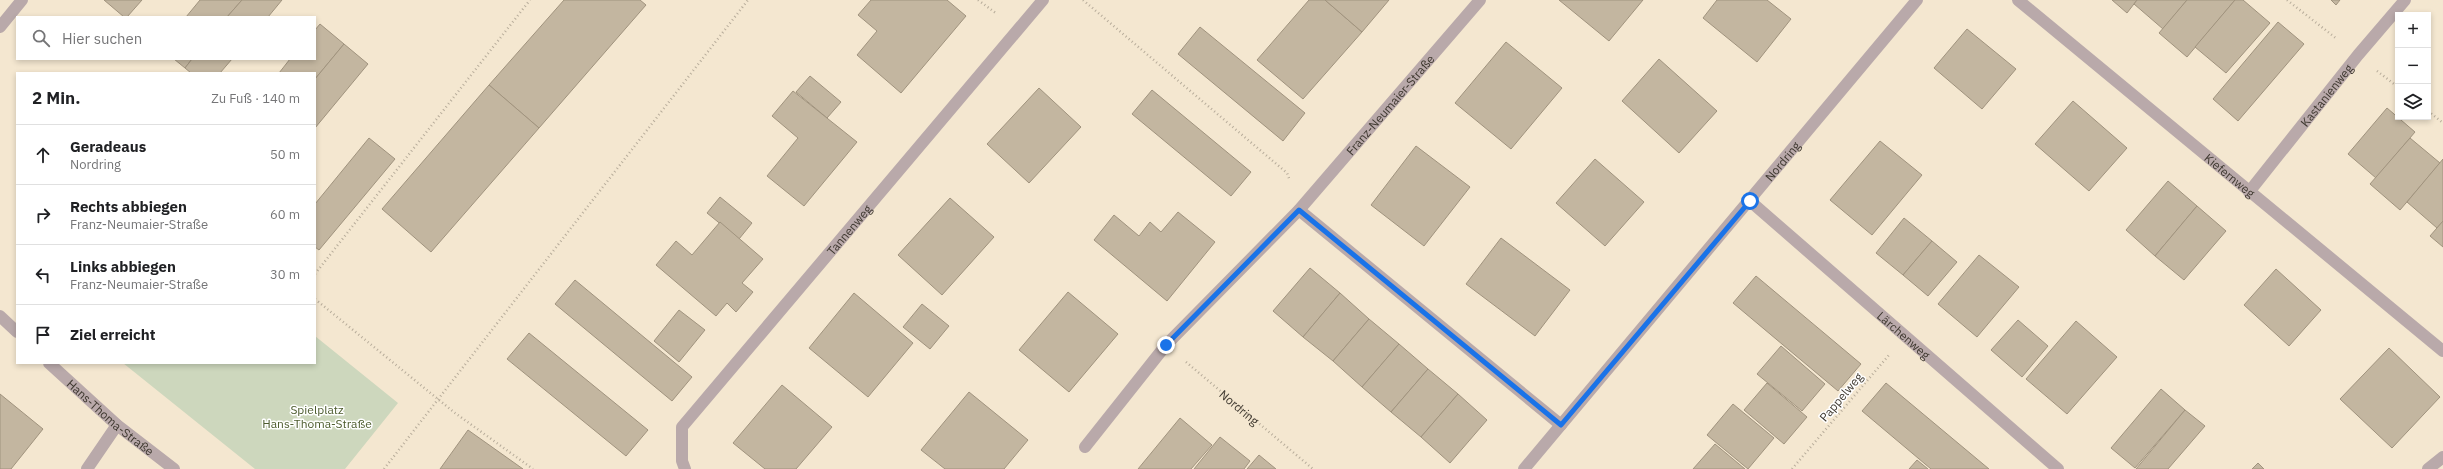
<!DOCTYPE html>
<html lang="de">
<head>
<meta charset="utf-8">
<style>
	:root { --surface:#fff; --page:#f6f6f6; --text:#202124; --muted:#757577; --line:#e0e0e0 }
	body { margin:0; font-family:"IBM Plex Sans",sans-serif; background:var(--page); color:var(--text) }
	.controls { position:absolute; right:12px; top:12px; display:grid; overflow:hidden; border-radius:0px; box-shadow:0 2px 6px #0003 }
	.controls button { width:36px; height:36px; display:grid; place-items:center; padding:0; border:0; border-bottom:1px solid var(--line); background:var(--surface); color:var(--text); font:20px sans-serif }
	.stop { position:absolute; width:12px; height:12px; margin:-9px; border:3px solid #1a73e8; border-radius:50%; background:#fff }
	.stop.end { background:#1a73e8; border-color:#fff; box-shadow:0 1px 4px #0008 }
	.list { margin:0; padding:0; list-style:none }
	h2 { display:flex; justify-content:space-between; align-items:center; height:52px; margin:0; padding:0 16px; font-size:17px }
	h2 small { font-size:13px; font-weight:400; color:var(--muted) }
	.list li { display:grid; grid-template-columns:26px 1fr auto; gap:12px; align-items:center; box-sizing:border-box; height:60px; padding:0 16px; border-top:1px solid var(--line) }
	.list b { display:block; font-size:15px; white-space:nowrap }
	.list p { margin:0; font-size:13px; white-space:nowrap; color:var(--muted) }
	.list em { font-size:13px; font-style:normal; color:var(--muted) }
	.icon { flex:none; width:22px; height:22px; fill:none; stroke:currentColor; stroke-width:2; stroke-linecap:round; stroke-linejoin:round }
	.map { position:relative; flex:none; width:2443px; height:469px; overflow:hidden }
	.search { position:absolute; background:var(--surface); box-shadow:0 2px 6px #0003; left:16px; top:16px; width:300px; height:44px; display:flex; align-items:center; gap:10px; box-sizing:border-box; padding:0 14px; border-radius:0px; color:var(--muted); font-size:15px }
	.panel { position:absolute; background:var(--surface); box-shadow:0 2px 6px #0003; left:16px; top:72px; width:300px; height:292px; border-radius:0px }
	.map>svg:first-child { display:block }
	.green { fill:#cdd7bd }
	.building { fill:#c3b6a0; stroke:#a0937e }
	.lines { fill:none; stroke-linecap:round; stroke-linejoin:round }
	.path { stroke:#b7ac9a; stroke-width:2.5; stroke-dasharray:1 3; stroke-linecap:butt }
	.street { stroke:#b9a9aa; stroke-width:12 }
	.route { stroke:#1a73e8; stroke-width:5 }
	.labels { text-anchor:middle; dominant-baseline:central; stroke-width:3; stroke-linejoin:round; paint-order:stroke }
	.street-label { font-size:12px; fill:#3e382f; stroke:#fff }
	.park-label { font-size:12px; fill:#4c5b2d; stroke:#fff }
</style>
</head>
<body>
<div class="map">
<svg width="2443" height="469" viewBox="0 0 2443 469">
	<rect width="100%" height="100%" fill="#f4e7d0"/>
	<polygon class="green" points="315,336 398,403 345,469 255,469 123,363 315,363"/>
	<g class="building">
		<polygon points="104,0 142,0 127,17 124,17"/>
		<polygon points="200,0 242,0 227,17 186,17"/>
		<polygon points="242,0 282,0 268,17 227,17"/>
		<polygon points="564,0 640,0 646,5 539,128 489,85"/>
		<polygon points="871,0 947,0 966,16 901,93 857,55 877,31 858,15"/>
		<polygon points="1309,0 1325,0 1362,32 1303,99 1257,60"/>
		<polygon points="1325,0 1389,0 1362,32"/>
		<polygon points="1559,0 1643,0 1609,41"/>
		<polygon points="1717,0 1767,0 1791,19 1757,62 1703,18"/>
		<polygon points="2112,0 2137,0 2127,13"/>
		<polygon points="2137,0 2187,0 2163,29 2134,4"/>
		<polygon points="2187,0 2235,0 2187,57 2159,33"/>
		<polygon points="2235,0 2243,0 2270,23 2226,73 2195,47"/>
		<polygon points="2331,0 2340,0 2336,5"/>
		<polygon points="2278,22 2304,44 2238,121 2213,99"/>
		<polygon points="320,24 344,44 315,79 315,73 279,73 290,59 315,59 315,30"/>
		<polygon points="1200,27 1305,113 1283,141 1178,54"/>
		<polygon points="1967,29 2016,69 1982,109 1934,68"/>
		<polygon points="1506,42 1562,88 1511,149 1455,103"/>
		<polygon points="344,44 368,64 315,128 315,79"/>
		<polygon points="174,59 192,59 185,68"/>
		<polygon points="192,59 232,59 220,73 191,73 185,68"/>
		<polygon points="1659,59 1717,111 1679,153 1622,101"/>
		<polygon points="810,76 841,102 827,118 796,92"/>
		<polygon points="489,85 539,128 431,252 382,209"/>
		<polygon points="1039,88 1081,127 1029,183 987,144"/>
		<polygon points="1152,90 1251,172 1231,196 1132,114"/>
		<polygon points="793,91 857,142 804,206 767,176 798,138 772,116"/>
		<polygon points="2073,101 2127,148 2089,191 2035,144"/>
		<polygon points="2387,108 2415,132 2376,178 2348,154"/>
		<polygon points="369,138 395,159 319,250 315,247 315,204"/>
		<polygon points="2410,138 2440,163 2400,210 2370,184"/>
		<polygon points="1880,141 1922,175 1872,235 1830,200"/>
		<polygon points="1416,146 1470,187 1424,246 1371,205"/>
		<polygon points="1595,159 1644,202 1605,246 1556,203"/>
		<polygon points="2443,159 2443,221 2437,228 2407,202"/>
		<polygon points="2168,181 2197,206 2155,256 2126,230"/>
		<polygon points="720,197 752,223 739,239 707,213"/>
		<polygon points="950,198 994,237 942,295 898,255"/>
		<polygon points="2197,206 2226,231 2184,280 2155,256"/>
		<polygon points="1178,212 1215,242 1167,301 1094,240 1114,215 1139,236 1150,222 1161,232"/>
		<polygon points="1904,218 1932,241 1903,275 1876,253"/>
		<polygon points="2443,221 2443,247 2430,236"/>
		<polygon points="720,222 763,259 742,283 753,292 736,312 727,303 716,316 656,265 676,241 692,255"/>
		<polygon points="1501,238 1570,290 1535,336 1466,284"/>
		<polygon points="1932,241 1957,262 1928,296 1903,275"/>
		<polygon points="1979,255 2019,287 1977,337 1938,304"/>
		<polygon points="1310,268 1340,293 1303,337 1273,311"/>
		<polygon points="2276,269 2321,310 2289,346 2244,305"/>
		<polygon points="1756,276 1861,364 1838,391 1733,303"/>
		<polygon points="575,280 692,377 672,401 555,304"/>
		<polygon points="1068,292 1118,334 1069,392 1019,350"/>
		<polygon points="854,293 913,343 868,397 809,348"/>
		<polygon points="1340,293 1369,319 1333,361 1303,337"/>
		<polygon points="922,304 949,326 930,349 903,327"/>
		<polygon points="679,310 705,330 679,362 654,341"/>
		<polygon points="1369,319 1399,344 1362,387 1333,361"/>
		<polygon points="2018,320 2048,346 2022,377 1991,350"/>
		<polygon points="2076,321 2117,357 2067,414 2026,379"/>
		<polygon points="529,333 648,430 626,456 507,359"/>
		<polygon points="1399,344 1428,369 1391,412 1362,387"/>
		<polygon points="1781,346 1825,384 1802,411 1757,374"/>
		<polygon points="2389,348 2440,397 2392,448 2340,399"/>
		<polygon points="1428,369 1458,394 1421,437 1391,412"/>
		<polygon points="1767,383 1807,417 1784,444 1744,410"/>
		<polygon points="1886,383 1989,469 1931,469 1862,411"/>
		<polygon points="782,385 832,427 796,469 765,469 733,443"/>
		<polygon points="2161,389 2185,410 2135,468 2111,448"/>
		<polygon points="969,392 1028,440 1004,469 945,469 921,450"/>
		<polygon points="0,394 43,429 11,469 0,469"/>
		<polygon points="1458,394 1487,420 1450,463 1421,437"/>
		<polygon points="1733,404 1774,438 1748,469 1707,435"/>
		<polygon points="2185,410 2205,426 2168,469 2136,469"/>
		<polygon points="1180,418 1212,445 1191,469 1138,469"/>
		<polygon points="468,430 523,469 440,469"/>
		<polygon points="1220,437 1250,461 1244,469 1194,469"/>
		<polygon points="1715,444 1745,469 1693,469"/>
		<polygon points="1259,455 1276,469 1247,469"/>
		<polygon points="1917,460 1928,469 1909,469"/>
		<polygon points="2258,463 2264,469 2252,469"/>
	</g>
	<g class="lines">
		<g class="path">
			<polyline points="978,0 997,14"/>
			<polyline points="1083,0 1287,173 1290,181"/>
			<polyline points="2287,0 2337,39"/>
			<polyline points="2377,71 2398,87"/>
			<polyline points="2428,111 2443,123"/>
			<polyline points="315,274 530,0"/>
			<polyline points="315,299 455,413 533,469"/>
			<path id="s1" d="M1186,362L1313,469"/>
			<polyline points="384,469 748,0"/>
			<polyline points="1792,469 1889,355"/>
		</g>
		<g class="street">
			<path id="s2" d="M2018,0L2443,351"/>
			<polyline points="0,27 22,0"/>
			<path id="s3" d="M2249,192L2358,55L2405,0"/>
			<path id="s4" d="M1750,201L2058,469"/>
			<polyline points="1299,210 1561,425"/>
			<polyline points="0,316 17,332"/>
			<path id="s5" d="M49,363L117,425L174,469"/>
			<path id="s6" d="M1085,447L1166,345L1299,210L1480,0"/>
			<polyline points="87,469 117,425"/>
			<path id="s7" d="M685,469L682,461V427L1043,0"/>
			<path id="s8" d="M1524,469L1917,0"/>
			<polyline points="2428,469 2443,457"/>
		</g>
	</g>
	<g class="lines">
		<polyline class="route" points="1166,345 1299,210 1561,425 1750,201"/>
	</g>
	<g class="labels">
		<g class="street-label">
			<text stroke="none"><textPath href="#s3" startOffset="124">Kastanienweg</textPath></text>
			<text stroke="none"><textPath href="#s6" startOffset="459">Franz-Neumaier-Straße</textPath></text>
			<text stroke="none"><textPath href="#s8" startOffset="402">Nordring</textPath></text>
			<text stroke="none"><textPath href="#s2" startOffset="275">Kiefernweg</textPath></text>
			<text stroke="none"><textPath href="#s7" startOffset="301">Tannenweg</textPath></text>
			<text stroke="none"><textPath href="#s4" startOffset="204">Lärchenweg</textPath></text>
			<text transform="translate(1841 397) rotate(-50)">Pappelweg</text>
			<text stroke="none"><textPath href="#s1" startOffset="70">Nordring</textPath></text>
			<text stroke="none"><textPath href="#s5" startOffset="82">Hans-Thoma-Straße</textPath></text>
		</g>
		<g class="park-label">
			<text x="317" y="409">Spielplatz<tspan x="317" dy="14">Hans-Thoma-Straße</tspan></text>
		</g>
	</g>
</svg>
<div class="controls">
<button>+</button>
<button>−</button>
<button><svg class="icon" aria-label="layers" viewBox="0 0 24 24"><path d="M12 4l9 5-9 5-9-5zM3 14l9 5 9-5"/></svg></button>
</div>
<div class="stop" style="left:1750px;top:201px"></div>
<div class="stop end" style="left:1166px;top:345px"></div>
<div class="search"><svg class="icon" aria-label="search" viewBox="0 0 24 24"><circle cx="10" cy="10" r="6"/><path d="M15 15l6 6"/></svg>Hier suchen</div>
<section class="panel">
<h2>2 Min.<small>Zu Fuß · 140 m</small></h2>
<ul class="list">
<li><svg class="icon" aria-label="ahead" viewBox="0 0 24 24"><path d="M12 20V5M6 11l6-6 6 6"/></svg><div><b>Geradeaus</b><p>Nordring</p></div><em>50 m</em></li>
<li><svg class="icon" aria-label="right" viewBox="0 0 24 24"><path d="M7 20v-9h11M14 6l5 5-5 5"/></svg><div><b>Rechts abbiegen</b><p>Franz-Neumaier-Straße</p></div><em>60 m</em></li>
<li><svg class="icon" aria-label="left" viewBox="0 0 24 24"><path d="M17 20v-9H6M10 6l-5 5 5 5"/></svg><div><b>Links abbiegen</b><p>Franz-Neumaier-Straße</p></div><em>30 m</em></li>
<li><svg class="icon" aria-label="arrive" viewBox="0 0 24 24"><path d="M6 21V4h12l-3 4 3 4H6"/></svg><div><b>Ziel erreicht</b></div></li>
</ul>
</section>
</div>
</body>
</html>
